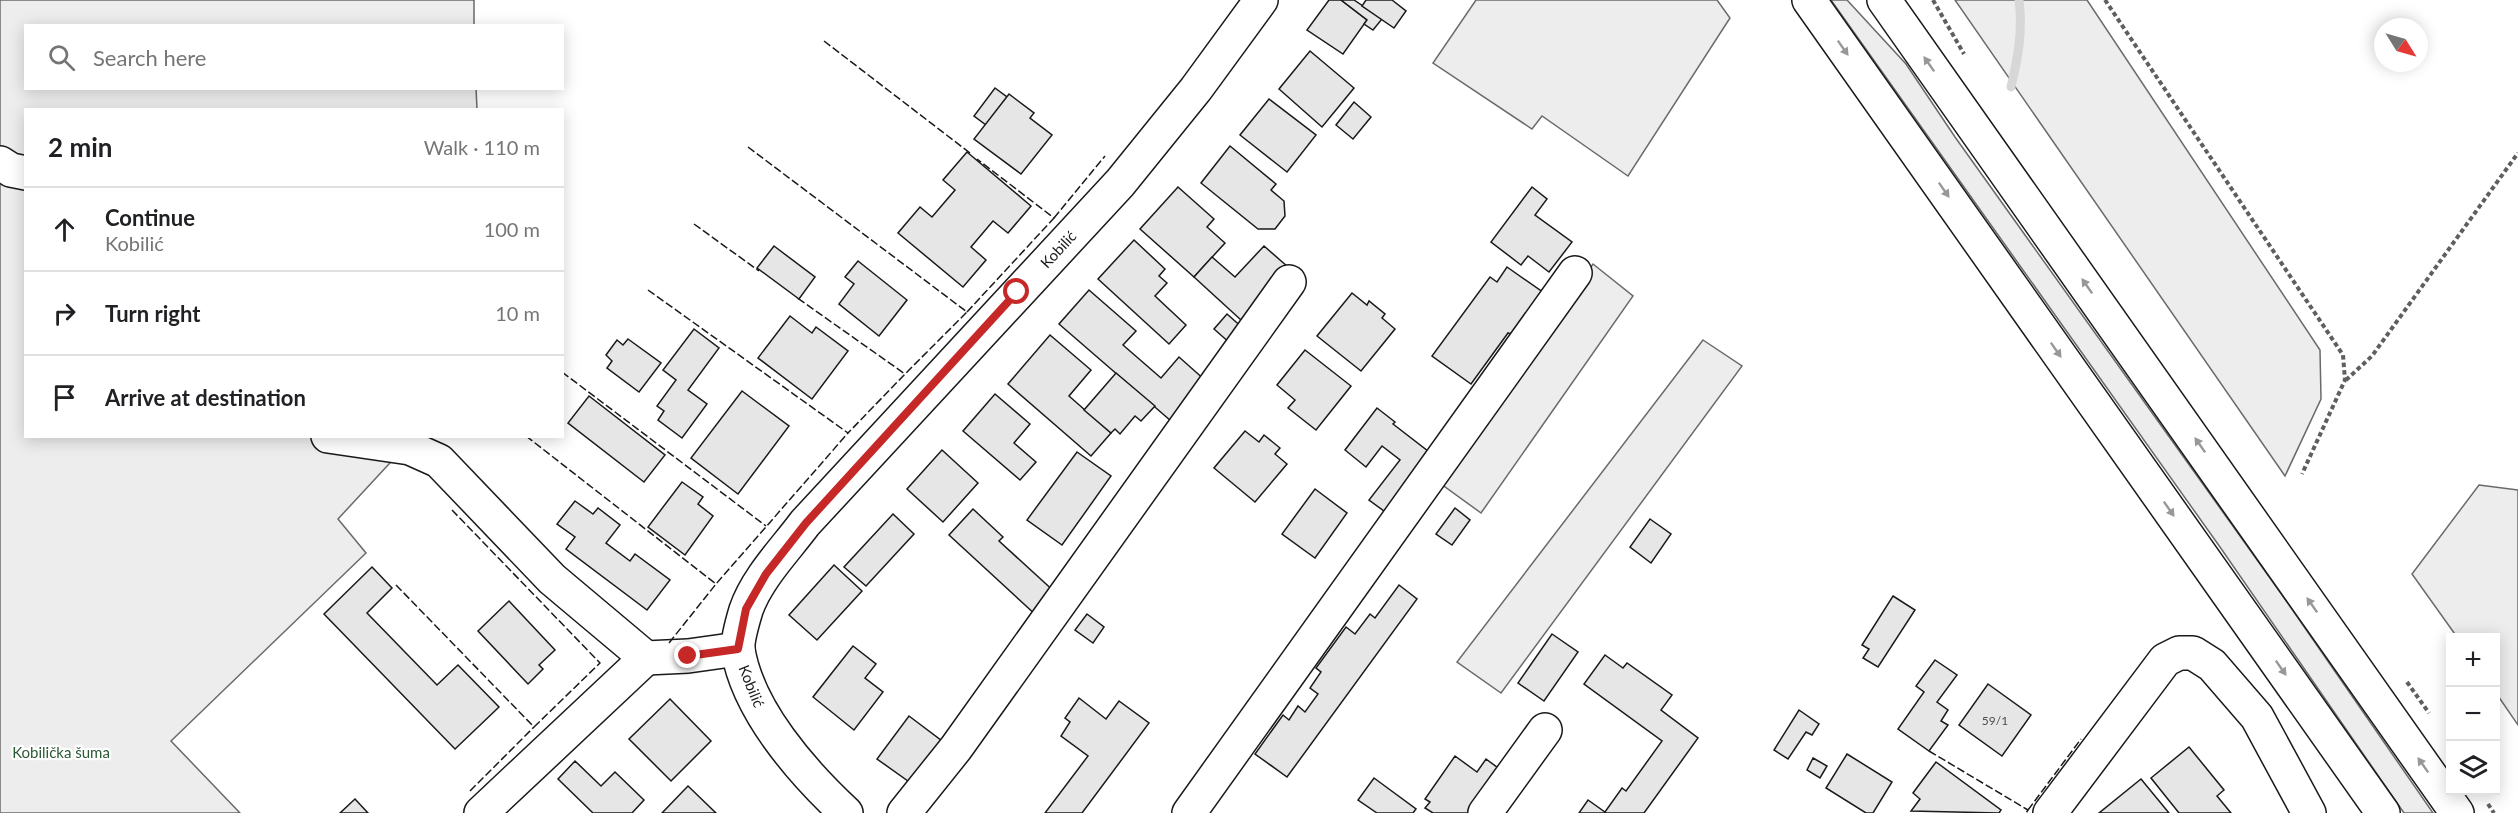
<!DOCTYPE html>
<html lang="en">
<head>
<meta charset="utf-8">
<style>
	:root { --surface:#fff; --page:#f2f2f2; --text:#202124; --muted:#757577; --line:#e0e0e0 }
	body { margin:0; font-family:Lato,sans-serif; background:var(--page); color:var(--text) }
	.controls { position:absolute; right:18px; bottom:18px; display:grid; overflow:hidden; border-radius:0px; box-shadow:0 3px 15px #0003 }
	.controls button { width:54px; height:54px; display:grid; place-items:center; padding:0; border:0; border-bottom:2px solid var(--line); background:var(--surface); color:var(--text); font:30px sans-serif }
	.compass { position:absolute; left:2374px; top:18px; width:54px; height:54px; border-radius:50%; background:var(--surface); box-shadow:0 3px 15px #0003; rotate:127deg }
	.stop { position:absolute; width:18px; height:18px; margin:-14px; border:4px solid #c62828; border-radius:50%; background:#fff }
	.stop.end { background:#c62828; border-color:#fff; box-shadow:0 2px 6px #0008 }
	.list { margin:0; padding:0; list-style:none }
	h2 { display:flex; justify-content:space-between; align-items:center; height:78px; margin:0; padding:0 24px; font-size:26px }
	h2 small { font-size:20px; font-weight:400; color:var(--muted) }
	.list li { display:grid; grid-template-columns:39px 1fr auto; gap:18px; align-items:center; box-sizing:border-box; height:84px; padding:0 24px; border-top:2px solid var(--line) }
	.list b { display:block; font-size:22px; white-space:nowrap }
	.list p { margin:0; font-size:20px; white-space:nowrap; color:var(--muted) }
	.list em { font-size:20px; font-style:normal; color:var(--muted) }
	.icon { flex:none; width:33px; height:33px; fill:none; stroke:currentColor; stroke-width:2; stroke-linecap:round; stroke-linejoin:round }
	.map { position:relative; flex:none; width:2518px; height:813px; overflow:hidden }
	.search { position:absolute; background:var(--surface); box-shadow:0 3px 15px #0003; left:24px; top:24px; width:540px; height:66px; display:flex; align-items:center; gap:15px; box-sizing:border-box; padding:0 21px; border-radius:0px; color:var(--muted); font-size:22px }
	.panel { position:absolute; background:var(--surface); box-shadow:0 3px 15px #0003; left:24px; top:108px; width:540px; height:330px; border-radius:0px }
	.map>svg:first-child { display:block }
	.built { fill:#ededed; stroke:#6a6a6a; stroke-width:1.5 }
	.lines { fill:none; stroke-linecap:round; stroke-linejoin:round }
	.stream { stroke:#d7d7d7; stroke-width:9 }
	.building { fill:#e6e6e6; stroke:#1a1a1a; stroke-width:1.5 }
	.minor-casing { stroke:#1a1a1a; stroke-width:36 }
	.major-casing { stroke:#1a1a1a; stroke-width:36 }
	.path { stroke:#5f5f5f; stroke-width:4; stroke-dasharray:4.5 3; stroke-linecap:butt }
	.minor { stroke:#fff; stroke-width:33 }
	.major { stroke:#fff; stroke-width:33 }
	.fence { stroke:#1a1a1a; stroke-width:1.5; stroke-dasharray:8 3; stroke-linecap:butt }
	.oneway { fill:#989898 }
	.route { stroke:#c62828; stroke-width:8 }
	.labels { text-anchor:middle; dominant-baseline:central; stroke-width:4.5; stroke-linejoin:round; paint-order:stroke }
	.number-label { font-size:12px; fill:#4d4d4d }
	.street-label { font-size:15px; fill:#1a1a1a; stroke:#fff }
	.park-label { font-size:15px; fill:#2b5a34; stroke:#fff }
</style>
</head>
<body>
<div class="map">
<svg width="2518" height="813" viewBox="0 0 2518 813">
	<rect width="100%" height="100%" fill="#fff"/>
	<g class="built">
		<polygon points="0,0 474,0 474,25 26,26 26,88 476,88 477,109 26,110 26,436 414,437 338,519 366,553 171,741 240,813 0,813"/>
		<polygon points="1476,0 1717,0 1730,18 1628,176 1542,116 1532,129 1433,63"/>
		<polygon points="1831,0 1847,0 1906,64 1955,137 2280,592 2433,813 2404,813 2220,547"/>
		<polygon points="1955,0 2087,0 2320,350 2321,399 2285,476"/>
		<polygon points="1593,264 1633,296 1481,513 1437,481"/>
		<polygon points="1703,340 1742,366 1501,693 1457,662"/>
		<polygon points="2479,485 2518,490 2518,725 2496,693 2496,638 2457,637 2412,574"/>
	</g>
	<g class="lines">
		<path class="stream" d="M2011,87C2018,58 2023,30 2019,0"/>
	</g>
	<g class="building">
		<polygon points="1329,0 1341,0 1367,20 1343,54 1307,30"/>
		<polygon points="1341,0 1354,0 1382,19 1373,30 1364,24 1367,20"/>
		<polygon points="1366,0 1392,0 1406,11 1394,28 1362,6"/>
		<polygon points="1310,51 1354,88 1322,127 1279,89"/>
		<polygon points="995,88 1007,97 986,125 974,116"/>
		<polygon points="1009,94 1034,113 1030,118 1052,135 1021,174 974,139"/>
		<polygon points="1269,99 1316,135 1287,172 1240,135"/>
		<polygon points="1354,102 1371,117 1353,139 1336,125"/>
		<polygon points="1230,146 1276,184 1271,190 1284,201 1285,216 1275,229 1258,229 1201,183"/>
		<polygon points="967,152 1031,206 1008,233 993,221 971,247 986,260 963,287 898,233 920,207 932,217 955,190 943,180"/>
		<polygon points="1178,187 1214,219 1207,227 1225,243 1194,277 1140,229"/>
		<polygon points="1532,187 1547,199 1535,215 1572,242 1549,272 1528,256 1521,265 1491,242"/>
		<polygon points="1134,240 1165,269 1159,276 1167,283 1155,296 1186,325 1169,344 1098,279"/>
		<polygon points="774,246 815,277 799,299 757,268"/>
		<polygon points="1264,246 1288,267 1241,320 1194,277 1212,257 1235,277"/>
		<polygon points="858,261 907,300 879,336 839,304 854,284 845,277"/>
		<polygon points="1507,267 1547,295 1529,320 1524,316 1511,334 1508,333 1471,384 1432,356 1490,277 1497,282"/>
		<polygon points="1089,290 1136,331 1123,345 1161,378 1179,357 1206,381 1171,421 1059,324"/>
		<polygon points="1352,293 1367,305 1369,301 1385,314 1382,318 1395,329 1361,371 1317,336"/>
		<polygon points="1227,314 1244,329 1231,344 1214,329"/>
		<polygon points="790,316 812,333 816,327 848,351 812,399 758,358"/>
		<polygon points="694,329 719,348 688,390 707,404 682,438 658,420 664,411 657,406 676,380 663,370"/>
		<polygon points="1050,335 1091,370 1069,396 1111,433 1091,456 1008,384"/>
		<polygon points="628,339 661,363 639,392 607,368 612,361 606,355 617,340 623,345"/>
		<polygon points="1305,350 1351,386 1316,430 1288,408 1295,400 1277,385"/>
		<polygon points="1116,373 1155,406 1141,421 1135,416 1120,434 1115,429 1111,433 1084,410"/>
		<polygon points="742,391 789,426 738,494 691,458"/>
		<polygon points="995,394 1030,424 1014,443 1036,462 1020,480 963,431"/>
		<polygon points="589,396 665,455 644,482 568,423"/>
		<polygon points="1377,408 1395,422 1393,424 1433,455 1388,514 1369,500 1400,460 1382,446 1366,467 1345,450"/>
		<polygon points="1245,431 1259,442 1264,435 1280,448 1275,454 1287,464 1255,502 1214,468"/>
		<polygon points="942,450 978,483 943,522 907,489"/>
		<polygon points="1077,452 1111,476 1062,545 1027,520"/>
		<polygon points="682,482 703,497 698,504 713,516 685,555 648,527"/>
		<polygon points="1315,489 1347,513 1315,558 1282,534"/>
		<polygon points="575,501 593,514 598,508 620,525 606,543 630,561 635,554 670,580 647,610 566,549 575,537 557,524"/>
		<polygon points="1455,508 1470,520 1452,545 1436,534"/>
		<polygon points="973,509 1003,537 999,541 1057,594 1037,616 949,535"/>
		<polygon points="893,514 914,534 866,586 844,567"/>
		<polygon points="1650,519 1671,534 1651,563 1630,547"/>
		<polygon points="834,565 862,591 817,640 789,615"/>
		<polygon points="372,567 392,588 367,613 437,685 458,665 499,707 455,749 324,614"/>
		<polygon points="1399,585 1417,599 1287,777 1255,754 1283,715 1289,720 1298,706 1305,712 1318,694 1310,688 1321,672 1316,668 1346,627 1355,634 1370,614 1375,618"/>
		<polygon points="1893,596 1915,610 1878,667 1863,658 1869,649 1862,645"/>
		<polygon points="509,601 555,650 539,665 543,669 528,684 478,631"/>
		<polygon points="1087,614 1104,627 1093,643 1075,630"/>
		<polygon points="1552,634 1578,652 1544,701 1518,683"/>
		<polygon points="853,646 876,664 865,678 883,692 854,730 813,697"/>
		<polygon points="1605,655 1623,668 1627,663 1672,695 1661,710 1698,738 1644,813 1579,813 1588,800 1605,812 1622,788 1626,791 1662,741 1584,684"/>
		<polygon points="1935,660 1957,675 1937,702 1948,710 1941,721 1948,725 1929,751 1898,729 1924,692 1916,686"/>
		<polygon points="1988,684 2031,715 2002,756 1959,725"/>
		<polygon points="1079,698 1106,719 1119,701 1149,723 1082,813 1045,813 1088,756 1061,736 1070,722 1065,718"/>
		<polygon points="670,699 711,741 671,781 629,739"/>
		<polygon points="1799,710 1819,724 1812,735 1806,732 1788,759 1774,750"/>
		<polygon points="909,716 946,744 915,786 877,759"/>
		<polygon points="2189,747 2224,790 2217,796 2231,813 2179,813 2151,778"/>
		<polygon points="1847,754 1892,782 1873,813 1866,813 1826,788"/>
		<polygon points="1455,756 1477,772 1486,759 1505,773 1476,813 1433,813 1425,808 1430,802 1425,799"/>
		<polygon points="1813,758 1827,766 1820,778 1807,770"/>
		<polygon points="575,761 601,786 615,772 644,800 632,813 593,813 558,779"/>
		<polygon points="1936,762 2001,810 1999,813 1911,811 1920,799 1913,793"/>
		<polygon points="1374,778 1416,809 1413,813 1377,813 1358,800"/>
		<polygon points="2141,779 2169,813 2099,813"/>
		<polygon points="688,786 716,813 662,813"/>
		<polygon points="355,799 368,813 340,813"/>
	</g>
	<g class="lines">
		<g class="minor-casing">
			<g id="minor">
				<polyline points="0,163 11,170 26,173"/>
				<polyline points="328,436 410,448 439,461 552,579 646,658 688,656 738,649"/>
				<polyline points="481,813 646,658"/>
				<polyline points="904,813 956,748 1289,282"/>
				<polyline points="1189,813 1575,273"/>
				<polyline points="1485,813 1545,730"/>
				<polyline points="2050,813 2165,660 2179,653 2193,653 2212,665 2257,717 2309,813"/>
			</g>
		</g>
		<g class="major-casing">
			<g id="major">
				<polyline points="1809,0 2383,813"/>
				<polyline points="1884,0 2457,813"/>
				<path d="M846,813C803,773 748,711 738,650C737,640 743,620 746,610C757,578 785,550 805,523L1120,183L1196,89L1261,0"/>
			</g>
		</g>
		<g class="path">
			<polyline points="1933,0 1964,54"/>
			<polyline points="2105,0 2343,355 2345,380 2302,474"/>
			<polyline points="2346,380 2372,356 2518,153"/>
			<polyline points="2407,682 2429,713"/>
			<polyline points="2488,804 2494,813"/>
		</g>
		<use href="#minor" class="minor"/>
		<use href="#major" class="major"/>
		<g class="fence">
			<polyline points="824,41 970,153"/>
			<polyline points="748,147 967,312 905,374"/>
			<polyline points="1054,218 1105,156"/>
			<polyline points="694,224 759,271"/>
			<polyline points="648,290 848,433 905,374 796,297"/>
			<polyline points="967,312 1054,218 977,159"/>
			<polyline points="562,372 766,526"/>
			<polyline points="526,436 716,584 848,433"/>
			<polyline points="396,585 534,727 600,663 452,510"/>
			<polyline points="669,643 716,584"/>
			<polyline points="1929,751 2028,810 2026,813"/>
			<polyline points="470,791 534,727"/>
			<polyline points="2028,810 2081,739"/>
		</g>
	</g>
	<defs><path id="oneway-solid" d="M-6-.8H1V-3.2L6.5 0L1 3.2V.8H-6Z" transform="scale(1.5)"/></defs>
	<g class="oneway">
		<use href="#oneway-solid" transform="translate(1843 48) rotate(55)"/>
		<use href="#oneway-solid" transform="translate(1929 64) rotate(-125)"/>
		<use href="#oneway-solid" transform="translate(1944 190) rotate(55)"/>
		<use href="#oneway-solid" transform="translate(2087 286) rotate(-125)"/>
		<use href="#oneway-solid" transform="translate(2056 350) rotate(55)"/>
		<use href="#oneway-solid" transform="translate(2200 445) rotate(-125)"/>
		<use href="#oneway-solid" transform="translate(2169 509) rotate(55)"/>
		<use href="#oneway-solid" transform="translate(2312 605) rotate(-125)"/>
		<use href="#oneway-solid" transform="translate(2281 668) rotate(55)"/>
		<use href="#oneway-solid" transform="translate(2423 765) rotate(-125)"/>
	</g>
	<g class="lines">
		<polyline class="route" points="688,656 738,649 746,609 766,574 806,523 1017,292"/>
	</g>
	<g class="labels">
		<g class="number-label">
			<text x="1995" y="720">59/1</text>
		</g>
		<g class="street-label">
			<text transform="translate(1058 249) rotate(-47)">Kobilić</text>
			<text transform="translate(752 686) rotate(68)">Kobilić</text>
		</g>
		<g class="park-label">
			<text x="61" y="752">Kobilička šuma</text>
		</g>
	</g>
</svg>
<div class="controls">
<button>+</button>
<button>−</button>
<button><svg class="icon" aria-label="layers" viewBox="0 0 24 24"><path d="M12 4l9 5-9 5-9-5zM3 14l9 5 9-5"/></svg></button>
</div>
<svg class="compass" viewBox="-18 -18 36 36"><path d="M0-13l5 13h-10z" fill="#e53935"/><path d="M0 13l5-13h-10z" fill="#757577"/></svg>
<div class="stop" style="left:1017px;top:292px"></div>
<div class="stop end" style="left:688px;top:656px"></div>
<div class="search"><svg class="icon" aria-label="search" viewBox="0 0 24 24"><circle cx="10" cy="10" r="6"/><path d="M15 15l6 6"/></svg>Search here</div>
<section class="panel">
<h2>2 min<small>Walk · 110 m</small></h2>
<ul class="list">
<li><svg class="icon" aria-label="ahead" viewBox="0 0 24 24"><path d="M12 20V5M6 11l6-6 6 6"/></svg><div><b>Continue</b><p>Kobilić</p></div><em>100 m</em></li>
<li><svg class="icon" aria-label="right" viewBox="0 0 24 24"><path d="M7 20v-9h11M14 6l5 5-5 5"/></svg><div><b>Turn right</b></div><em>10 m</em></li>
<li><svg class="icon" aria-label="arrive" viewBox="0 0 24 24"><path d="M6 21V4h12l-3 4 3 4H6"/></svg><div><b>Arrive at destination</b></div></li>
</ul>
</section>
</div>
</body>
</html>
